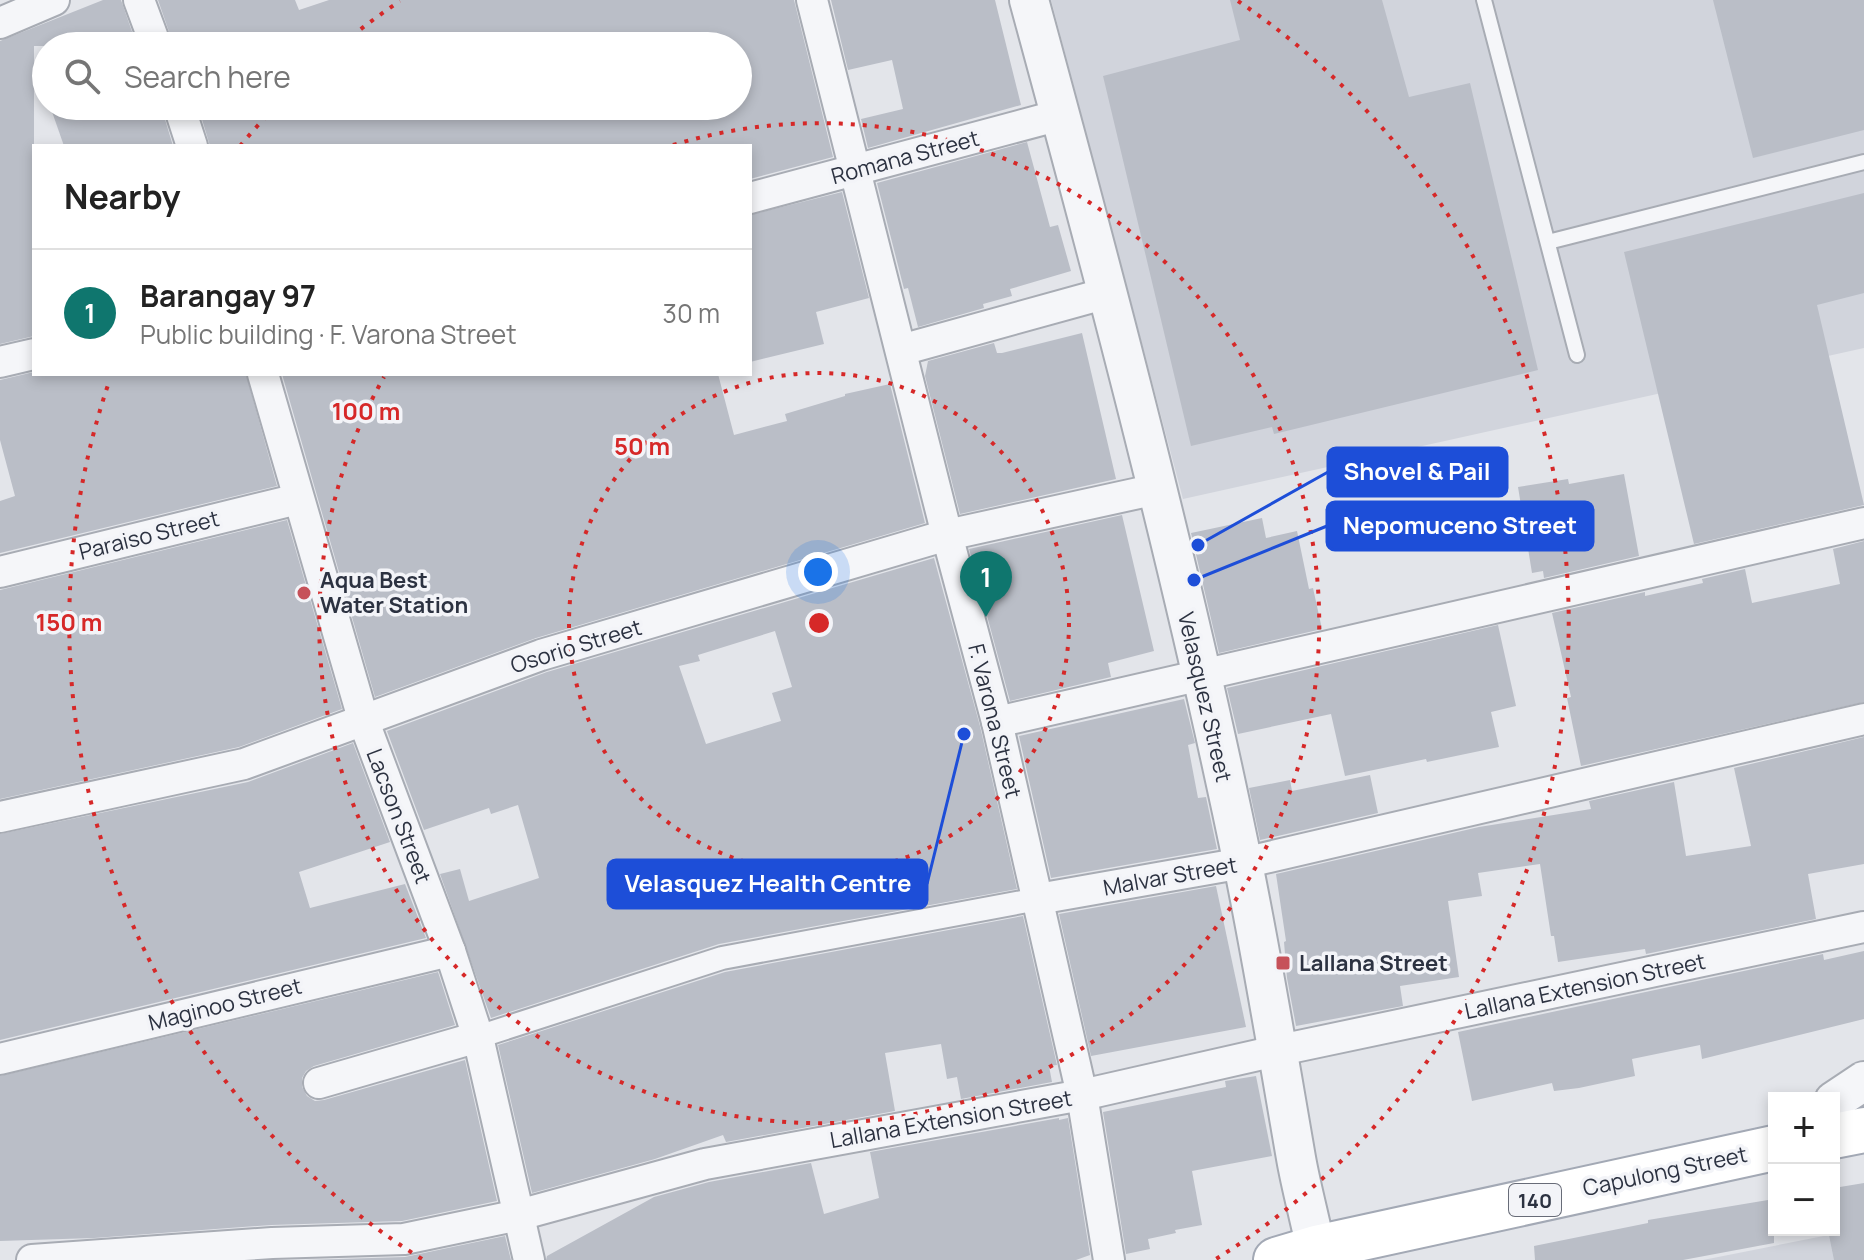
<!DOCTYPE html>
<html lang="en">
<head>
<meta charset="utf-8">
<style>
	:root { --surface:#fff; --page:#f2f2f2; --text:#222; --muted:#767676; --line:#e0e0e0; --accent:#0f766e }
	body { margin:0; font-family:Manrope,sans-serif; background:var(--page); color:var(--text) }
	.controls { position:absolute; right:24px; bottom:24px; display:grid; overflow:hidden; border-radius:0px; box-shadow:0 4px 12px #0003 }
	.controls button { width:72px; height:72px; display:grid; place-items:center; padding:0; border:0; border-bottom:2px solid var(--line); background:var(--surface); color:var(--text); font:40px sans-serif }
	.you { position:absolute; left:818px; top:572px; width:28px; height:28px; margin:-20px; border:6px solid #fff; border-radius:50%; background:#1a73e8; box-shadow:0 0 0 12px #1a73e833 }
	.badge { display:grid; place-items:center; width:52px; height:52px; border-radius:50%; background:var(--accent); color:#fff; font-size:26px; font-weight:700 }
	.pin { position:absolute; translate:-50% -66px; filter:drop-shadow(0 2px 4px #0008) }
	.pin::after { content:''; position:absolute; top:42px; width:28px; height:24px; background:inherit; clip-path:polygon(0 0,100% 0,50% 100%) }
	.list { margin:0; padding:0; list-style:none }
	h2 { display:flex; justify-content:space-between; align-items:center; height:104px; margin:0; padding:0 32px; font-size:34px }
	h2 small { font-size:26px; font-weight:400; color:var(--muted) }
	.list li { display:grid; grid-template-columns:52px 1fr auto; gap:24px; align-items:center; box-sizing:border-box; height:128px; padding:0 32px; border-top:2px solid var(--line) }
	.list b { display:block; font-size:30px; white-space:nowrap }
	.list p { margin:0; font-size:26px; white-space:nowrap; color:var(--muted) }
	.list em { font-size:26px; font-style:normal; color:var(--muted) }
	.icon { flex:none; width:44px; height:44px; fill:none; stroke:currentColor; stroke-width:2; stroke-linecap:round; stroke-linejoin:round }
	.map { position:relative; flex:none; width:1864px; height:1260px; overflow:hidden }
	.search { position:absolute; background:var(--surface); box-shadow:0 4px 12px #0003; left:32px; top:32px; width:720px; height:88px; display:flex; align-items:center; gap:20px; box-sizing:border-box; padding:0 28px; border-radius:44px; color:var(--muted); font-size:30px }
	.panel { position:absolute; background:var(--surface); box-shadow:0 4px 12px #0003; left:32px; top:144px; width:720px; height:232px; border-radius:0px }
	.map>svg:first-child { display:block }
	.built { fill:#d1d4dc }
	.building { fill:#babec7; fill-rule:evenodd }
	.lines { fill:none; stroke-linecap:round; stroke-linejoin:round }
	.service-casing { stroke:#a8acb4; stroke-width:18 }
	.pedestrian-casing { stroke:#a8acb4; stroke-width:26 }
	.minor-casing { stroke:#a8acb4; stroke-width:34 }
	.tertiary-casing { stroke:#a8acb4; stroke-width:42 }
	.primary-casing { stroke:#a3a9b5; stroke-width:48 }
	.service { stroke:#f5f6f9; stroke-width:14 }
	.pedestrian { stroke:#f5f6f9; stroke-width:22 }
	.minor { stroke:#f5f6f9; stroke-width:30 }
	.tertiary { stroke:#f5f6f9; stroke-width:38 }
	.primary { stroke:#fff; stroke-width:44 }
	.ring { fill:none; stroke:#d62828; stroke-width:4; stroke-dasharray:4 8 }
	.poi-dot { fill:#c65159; stroke:#f3f4f8; stroke-width:3 }
	.labels { text-anchor:middle; dominant-baseline:central; stroke-width:7; stroke-linejoin:round; paint-order:stroke }
	.shield { fill:#f3f4f8; stroke:#686c78; stroke-width:2 }
	.shield-label { font-size:20px; font-weight:bold; fill:#2c3241 }
	.street-label { font-size:22px; fill:#2c3241; stroke:#f3f4f8 }
	.poi-label { font-size:22px; font-weight:bold; fill:#2c3241; stroke:#f3f4f8; text-anchor:start }
	.centre { fill:#d62828; stroke:#f3f4f8; stroke-width:4 }
	.ring-label { font-size:24px; text-anchor:middle; font-weight:bold; fill:#d62828; stroke:#f3f4f8; stroke-width:7; stroke-linejoin:round; paint-order:stroke }
	.leader { fill:none; stroke:#1d4ed8; stroke-width:3 }
	.callout-dot { fill:#1d4ed8; stroke:#f3f4f8; stroke-width:3 }
	.callout { fill:#1d4ed8; stroke:#1d4ed8; stroke-width:3 }
	.callout-label { font-size:24px; text-anchor:middle; font-weight:bold; fill:#fff }
</style>
</head>
<body>
<div class="map">
<svg width="1864" height="1260" viewBox="0 0 1864 1260">
	<rect width="100%" height="100%" fill="#e3e5ea"/>
	<g class="built">
		<polygon points="1051,0 1864,0 1864,348 1183,499"/>
		<polygon points="1864,1228 1864,1260 1703,1260"/>
	</g>
	<g class="building">
		<polygon points="103,0 121,0 137,46 34,46 34,336 0,344 0,41"/>
		<polygon points="158,0 295,0 299,10 329,0 794,0 833,157 750,179 750,146 210,146 198,106 738,106 738,46 174,46"/>
		<polygon points="831,0 995,0 1021,105 868,148 861,119 903,109 892,60 848,70"/>
		<polygon points="1230,0 1382,0 1409,97 1470,83 1538,370 1274,434 1272,427 1191,446 1103,76 1240,40"/>
		<polygon points="1713,0 1864,0 1864,130 1753,158"/>
		<polygon points="50,106 161,106 173,146 64,146"/>
		<polygon points="1027,142 1050,227 1058,225 1071,271 1010,289 1012,296 983,304 984,308 918,327 908,288 904,289 877,183"/>
		<polygon points="842,192 869,298 816,312 824,344 750,362 750,215"/>
		<polygon points="1864,193 1864,293 1817,305 1864,505 1694,544 1624,252"/>
		<polygon points="1082,333 1116,479 960,514 925,376 928,361 994,343 997,353 1002,353"/>
		<polygon points="34,372 246,374 277,486 0,553 0,501 15,496 0,440 0,380"/>
		<polygon points="282,374 718,374 734,435 787,421 785,414 845,396 845,394 890,384 925,523 536,638 375,697"/>
		<polygon points="1624,474 1639,556 1544,578 1543,571 1532,573 1518,487 1568,479 1569,484"/>
		<polygon points="1122,515 1154,651 1108,663 1111,677 1010,701 969,549"/>
		<polygon points="1262,518 1266,538 1297,531 1309,589 1313,588 1322,629 1219,653 1191,533"/>
		<polygon points="287,520 342,709 239,747 0,799 0,590"/>
		<polygon points="1864,541 1864,702 1581,766 1567,698 1571,697 1552,613 1645,592 1645,596 1703,583 1702,579 1745,569 1752,603 1840,584 1833,549"/>
		<path d="M934,558L980,726L1017,889L719,944L491,1018L440,874L460,869L469,901L539,878L518,805L491,814L489,808L424,830L387,731L547,672ZM775,631L792,687L772,693L781,721L706,744L679,666L700,661L698,655Z"/>
		<polygon points="1498,625 1516,706 1491,712 1499,747 1427,762 1426,759 1345,776 1331,714 1238,734 1227,688"/>
		<polygon points="1184,699 1195,743 1188,745 1198,798 1206,797 1217,849 1051,878 1019,736"/>
		<polygon points="1864,737 1864,864 1808,874 1816,919 1646,954 1645,949 1558,962 1554,936 1551,936 1540,864 1478,873 1482,896 1448,901 1459,977 1400,986 1403,1006 1296,1026 1287,978 1284,942 1286,941 1276,874 1479,827 1591,809 1589,801 1674,782 1686,856 1751,846 1734,768"/>
		<polygon points="353,743 390,842 299,872 310,908 405,884 426,938 0,1040 0,834 248,782"/>
		<polygon points="1370,775 1378,813 1260,840 1249,788 1290,780 1292,791"/>
		<polygon points="1216,886 1246,1027 1091,1056 1059,914"/>
		<polygon points="1023,916 1057,1065 1049,1066 1052,1082 961,1099 957,1077 947,1079 941,1044 885,1053 895,1111 726,1142 723,1135 655,1159 532,1193 498,1045 725,972"/>
		<polygon points="1864,951 1864,1019 1702,1059 1700,1045 1632,1059 1635,1076 1579,1088 1554,1091 1552,1083 1472,1101 1458,1032 1823,954 1824,960"/>
		<polygon points="438,972 455,1025 314,1066 306,1071 302,1078 302,1087 307,1096 315,1101 324,1100 465,1060 497,1201 402,1221 271,1225 94,1238 0,1241 0,1076"/>
		<polygon points="1256,1076 1272,1156 1192,1171 1202,1225 1175,1230 1176,1233 1148,1239 1150,1249 1126,1254 1103,1112 1226,1087 1225,1081"/>
		<polygon points="1059,1118 1059,1120 1068,1118 1090,1255 1076,1260 546,1260 547,1256 654,1197 709,1182 811,1163 824,1214 879,1198 870,1152"/>
		<polygon points="1864,1183 1864,1260 1834,1260 1828,1230 1834,1230 1834,1188"/>
		<polygon points="1774,1199 1774,1243 1683,1260 1535,1260 1534,1246 1648,1223 1648,1220"/>
		<polygon points="505,1236 511,1260 305,1260 405,1257"/>
	</g>
	<g class="lines">
		<g class="service-casing">
			<g id="service">
				<polyline points="1484,0 1577,355"/>
				<polyline points="1548,242 1864,162"/>
			</g>
		</g>
		<g class="pedestrian-casing">
			<polyline id="pedestrian" points="478,1037 722,958 1038,899"/>
		</g>
		<g class="minor-casing">
			<g id="minor">
				<polyline points="139,0 156,46"/>
				<polyline points="812,0 947,535 997,722 1082,1095 1109,1260"/>
				<polyline points="0,23 54,0"/>
				<polyline points="179,106 192,146"/>
				<polyline points="750,198 1060,115"/>
				<polyline points="901,350 1107,293"/>
				<polyline points="0,362 34,354"/>
				<polyline points="263,374 364,722 450,951 478,1037 529,1260"/>
				<polyline points="0,572 298,499"/>
				<polyline points="997,722 1864,523"/>
				<polyline points="0,817 244,764 541,655 947,535 1157,489"/>
				<polyline points="1038,899 1243,863 1864,719"/>
				<polyline points="0,1059 450,951"/>
				<polyline points="319,1083 478,1037"/>
				<polyline points="32,1260 272,1243 404,1239 519,1215 705,1164 1082,1095 1280,1050 1864,927"/>
			</g>
		</g>
		<g class="tertiary-casing">
			<g id="tertiary">
				<path d="M1029,0C1107,286 1183,574 1243,864C1263,962 1279,1060 1296,1158C1302,1192 1312,1226 1318,1260"/>
				<polyline points="1834,1101 1864,1081"/>
			</g>
		</g>
		<g class="primary-casing">
			<g id="primary">
				<polyline points="1834,1136 1864,1130"/>
				<polyline points="1276,1260 1316,1248 1774,1148"/>
			</g>
		</g>
		<use href="#service" class="service"/>
		<use href="#pedestrian" class="pedestrian"/>
		<use href="#minor" class="minor"/>
		<use href="#tertiary" class="tertiary"/>
		<use href="#primary" class="primary"/>
	</g>
	<g class="ring">
		<circle cx="819" cy="623" r="250"/>
		<path d="M673 145A500 500 0 1 1 384 377"/>
		<path d="M422 1259A750 750 0 0 1 110 379M240 146A750 750 0 0 1 275 107M342 44A750 750 0 0 1 400 1M1238 1A750 750 0 0 1 1216 1259"/>
	</g>
	<g class="poi-dot">
		<circle cx="304" cy="593" r="8"/>
		<rect x="1275" y="955" width="16" height="16" rx="4"/>
	</g>
	<g class="labels">
		<rect class="shield" x="1509" y="1184" width="52" height="32" rx="6"/>
		<g class="shield-label">
			<text x="1535" y="1200">140</text>
		</g>
		<g class="street-label">
			<text transform="translate(905 157) rotate(-15)">Romana Street</text>
			<text transform="translate(149 535) rotate(-14)">Paraiso Street</text>
			<text transform="translate(576 646) rotate(-17)">Osorio Street</text>
			<text transform="translate(1205 697) rotate(77)">Velasquez Street</text>
			<text transform="translate(995 721) rotate(76)">F. Varona Street</text>
			<text transform="translate(399 816) rotate(69)">Lacson Street</text>
			<text transform="translate(1170 876) rotate(-10)">Malvar Street</text>
			<text transform="translate(1585 986) rotate(-12)">Lallana Extension Street</text>
			<text transform="translate(225 1004) rotate(-14)">Maginoo Street</text>
			<text transform="translate(951 1119) rotate(-10)">Lallana Extension Street</text>
			<text transform="translate(1665 1171) rotate(-12)">Capulong Street</text>
		</g>
		<g class="poi-label">
			<text x="320" y="580">Aqua Best<tspan x="320" dy="25">Water Station</tspan></text>
			<text x="1299" y="963">Lallana Street</text>
		</g>
	</g>
	<circle cx="819" cy="623" r="12" class="centre"/>
	<g class="ring-label">
		<text x="366" y="420">100 m</text>
		<text x="642" y="455">50 m</text>
		<text x="69" y="631">150 m</text>
	</g>
	<path class="leader" d="M1198 545L1328 472M1194 580L1327 526M964 734L927 884"/>
	<g class="callout-dot">
		<circle cx="1198" cy="545" r="8"/>
		<circle cx="1194" cy="580" r="8"/>
		<circle cx="964" cy="734" r="8"/>
	</g>
	<g class="callout">
		<rect x="1328" y="448" width="179" height="48" rx="8"/>
		<rect x="1327" y="502" width="266" height="48" rx="8"/>
		<rect x="608" y="860" width="319" height="48" rx="8"/>
	</g>
	<g class="callout-label">
		<text x="1417" y="480">Shovel &amp; Pail</text>
		<text x="1460" y="534">Nepomuceno Street</text>
		<text x="768" y="892">Velasquez Health Centre</text>
	</g>
</svg>
<div class="controls">
<button>+</button>
<button>−</button>
</div>
<div class="you"></div>
<div class="pin badge" style="left:986px;top:617px">1</div>
<div class="search"><svg class="icon" aria-label="search" viewBox="0 0 24 24"><circle cx="10" cy="10" r="6"/><path d="M15 15l6 6"/></svg>Search here</div>
<section class="panel">
<h2>Nearby<small></small></h2>
<ul class="list">
<li><span class="badge">1</span><div><b>Barangay 97</b><p>Public building · F. Varona Street</p></div><em>30 m</em></li>
</ul>
</section>
</div>
</body>
</html>
